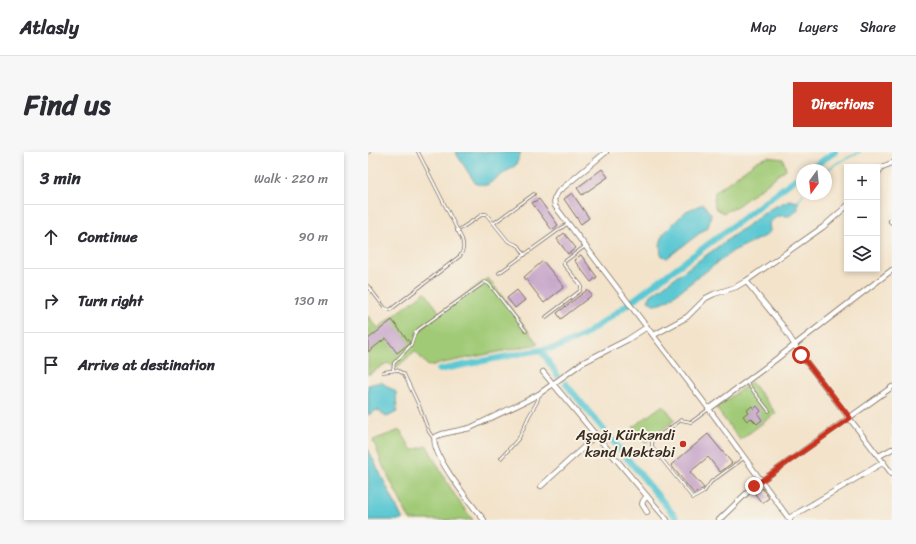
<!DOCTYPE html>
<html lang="en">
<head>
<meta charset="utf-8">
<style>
	:root { --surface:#fff; --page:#f7f7f7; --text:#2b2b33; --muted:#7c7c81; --line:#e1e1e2; --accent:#c8321e }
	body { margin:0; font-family:Sriracha,sans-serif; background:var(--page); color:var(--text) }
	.controls { position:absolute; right:12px; top:12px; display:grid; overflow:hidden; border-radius:0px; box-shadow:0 2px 6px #0003 }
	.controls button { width:36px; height:36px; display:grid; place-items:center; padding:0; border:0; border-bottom:1px solid var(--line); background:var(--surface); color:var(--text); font:20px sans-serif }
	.compass { position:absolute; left:428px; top:12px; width:36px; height:36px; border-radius:50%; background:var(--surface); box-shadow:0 2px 6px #0003; rotate:195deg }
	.stop { position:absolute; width:12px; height:12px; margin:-9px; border:3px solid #c8321e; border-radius:50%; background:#fff }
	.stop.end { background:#c8321e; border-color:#fff; box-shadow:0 1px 4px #0008 }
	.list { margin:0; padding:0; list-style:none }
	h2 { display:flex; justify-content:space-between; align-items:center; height:52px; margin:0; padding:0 16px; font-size:17px }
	h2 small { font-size:13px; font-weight:400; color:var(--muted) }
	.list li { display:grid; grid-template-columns:26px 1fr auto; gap:12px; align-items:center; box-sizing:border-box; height:64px; padding:0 16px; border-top:1px solid var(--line) }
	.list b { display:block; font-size:15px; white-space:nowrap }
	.list em { font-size:13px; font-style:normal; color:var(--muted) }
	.icon { flex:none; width:22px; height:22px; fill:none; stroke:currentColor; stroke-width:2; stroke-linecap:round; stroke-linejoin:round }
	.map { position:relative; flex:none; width:524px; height:368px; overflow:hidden; border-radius:0px }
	header { display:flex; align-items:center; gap:24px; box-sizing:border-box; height:56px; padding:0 20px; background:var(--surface); border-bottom:1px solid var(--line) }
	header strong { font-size:19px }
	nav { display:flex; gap:22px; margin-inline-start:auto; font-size:14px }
	.intro { display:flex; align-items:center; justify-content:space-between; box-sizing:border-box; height:96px; padding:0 24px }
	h1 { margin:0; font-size:28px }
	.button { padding:10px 18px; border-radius:0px; background:var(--accent); color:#fff; font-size:14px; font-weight:700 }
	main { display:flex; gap:24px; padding:0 24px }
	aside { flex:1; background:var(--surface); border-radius:0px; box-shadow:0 2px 6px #0003 }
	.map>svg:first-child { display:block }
	.green { fill:#a0ca76; stroke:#6e7a4a }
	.water { fill:#5cc8d3; stroke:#4c7978 }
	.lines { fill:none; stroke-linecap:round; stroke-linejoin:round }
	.stream { stroke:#5cc8d3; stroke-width:1.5 }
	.canal { stroke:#5cc8d3; stroke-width:6 }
	.building { fill:#c7a7ca }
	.service-casing { stroke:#7b6b5b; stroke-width:3.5 }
	.minor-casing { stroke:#7b6b5b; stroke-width:6 }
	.service { stroke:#fff; stroke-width:2 }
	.minor { stroke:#fff; stroke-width:4.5 }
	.route { stroke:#c8321e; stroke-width:5 }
	.poi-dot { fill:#c8321e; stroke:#f7f3e8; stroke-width:1.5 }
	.labels { text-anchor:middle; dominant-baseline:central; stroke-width:4; stroke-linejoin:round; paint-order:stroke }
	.poi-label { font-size:15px; fill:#3b2a1e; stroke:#f7f3e8; text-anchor:end }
</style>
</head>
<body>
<header>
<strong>Atlasly</strong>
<nav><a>Map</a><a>Layers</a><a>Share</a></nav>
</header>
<div class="intro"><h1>Find us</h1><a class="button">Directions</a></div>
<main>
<aside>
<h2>3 min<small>Walk · 220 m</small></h2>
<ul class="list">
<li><svg class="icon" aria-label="ahead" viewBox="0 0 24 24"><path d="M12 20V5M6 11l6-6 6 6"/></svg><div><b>Continue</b></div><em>90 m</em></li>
<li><svg class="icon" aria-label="right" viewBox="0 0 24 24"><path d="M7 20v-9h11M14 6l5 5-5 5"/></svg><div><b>Turn right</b></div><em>130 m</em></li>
<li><svg class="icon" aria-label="arrive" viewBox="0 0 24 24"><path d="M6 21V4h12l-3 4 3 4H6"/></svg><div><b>Arrive at destination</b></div></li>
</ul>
</aside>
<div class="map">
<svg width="524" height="368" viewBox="0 0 524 368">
	<rect width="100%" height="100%" fill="#f7f3e8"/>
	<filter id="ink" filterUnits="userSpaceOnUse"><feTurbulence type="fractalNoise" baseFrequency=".025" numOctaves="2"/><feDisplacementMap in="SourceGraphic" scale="8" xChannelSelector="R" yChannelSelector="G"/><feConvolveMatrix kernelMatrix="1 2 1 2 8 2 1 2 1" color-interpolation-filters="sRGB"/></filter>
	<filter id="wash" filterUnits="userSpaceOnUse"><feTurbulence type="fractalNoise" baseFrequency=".012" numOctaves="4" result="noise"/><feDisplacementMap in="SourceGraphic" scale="16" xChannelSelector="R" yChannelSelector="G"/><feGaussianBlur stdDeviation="0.9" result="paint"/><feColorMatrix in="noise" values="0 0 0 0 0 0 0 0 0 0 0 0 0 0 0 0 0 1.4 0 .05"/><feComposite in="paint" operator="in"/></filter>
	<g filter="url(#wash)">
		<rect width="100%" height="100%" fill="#f3e3cb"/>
		<g class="green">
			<polygon points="400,5 415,7 418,17 368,55 355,61 347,56 346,49 347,40 389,9"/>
			<polygon points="120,126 170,192 60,214 47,199 29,215 19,211 0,223 0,164 10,176 57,140 72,161"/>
			<polygon points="383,230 408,261 372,288 348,256"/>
			<polygon points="295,253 307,268 277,291 265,275"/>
			<path d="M32,278L44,298L59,294C73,320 86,345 105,368H42L15,314L5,288Z"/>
		</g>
		<g class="water">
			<polygon points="87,0 153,0 148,13 119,33 108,32"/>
			<path d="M421,48L430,50V57C420,69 418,61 409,65C406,66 403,70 401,71L402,79L399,83L365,99L300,148L288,153L280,149L283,143L402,57Z"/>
			<polygon points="335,52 343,62 340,75 299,106 293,103 292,93 295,82 318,59"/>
			<polygon points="13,230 28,240 29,260 19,265 9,258 0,263 0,233"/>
			<polygon points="0,297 35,368 0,368"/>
		</g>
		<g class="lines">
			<g class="stream">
				<polyline points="458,19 469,11 492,0"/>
				<polyline points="430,50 435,42"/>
			</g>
			<g class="canal">
				<polyline points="440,18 467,0"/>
				<polyline points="173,198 189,223"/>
				<polyline points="71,218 155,201 190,195 215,184 252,158 434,22"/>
				<polyline points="198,232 310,368"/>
			</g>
		</g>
		<g id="blocks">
			<g class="building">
				<polygon points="234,17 240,25 214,43 209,36"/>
				<polygon points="204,41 221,66 213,72 196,47"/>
				<polygon points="171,47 190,73 184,78 164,51"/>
				<polygon points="196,81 208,96 200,102 189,87"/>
				<polygon points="213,103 229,125 223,130 206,108"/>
				<polygon points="175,109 196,135 176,151 156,125"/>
				<polygon points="149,138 157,148 147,156 139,146"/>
				<polygon points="219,138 224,143 193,167 189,161"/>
				<polygon points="24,168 42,191 29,201 18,186 0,200 0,187"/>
				<polygon points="384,254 386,257 389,254 393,259 390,262 394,268 389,272 383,266 379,269 375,264 380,260 379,258"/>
				<polygon points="340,282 364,311 352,320 340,305 322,320 336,336 326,342 303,313"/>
				<polygon points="394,336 401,346 394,351 387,342"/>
			</g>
		</g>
	</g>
	<g filter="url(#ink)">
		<use href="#blocks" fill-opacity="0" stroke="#7b6b5b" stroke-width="1"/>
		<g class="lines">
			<g class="service-casing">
				<g id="service">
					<polyline points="0,1 1,0"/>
					<polyline points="126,71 166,42"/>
					<polyline points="89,79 115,62 118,62 140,89 151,94 157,103"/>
					<polyline points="131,121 199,72"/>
					<path d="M0,134L17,156L22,158L92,104C96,98 96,94 94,87L50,0"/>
					<polyline points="178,165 212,139 213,136 213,133 196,113 196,110 216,95"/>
					<polyline points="25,218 26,211 43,193 47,181 51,177 117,130 121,132 158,179"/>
					<polyline points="15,220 29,218 36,222 52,256 61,280 66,287"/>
					<polyline points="379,231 401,259"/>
					<polyline points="341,257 326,268 323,270 313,268 284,289 284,295 325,346 336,340 343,330 376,306"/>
					<polyline points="133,306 151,286 161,264 169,250 171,243"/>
				</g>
			</g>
			<g class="minor-casing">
				<g id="minor">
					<polyline points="238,0 190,40 186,47 187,54 341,257 422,368"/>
					<polyline points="509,22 514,15 524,11"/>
					<polyline points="523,69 524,70"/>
					<polyline points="378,129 414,173 433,203 524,322"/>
					<polyline points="286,183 319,165 338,146 346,142 368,135 378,129 455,75 479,54"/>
					<polyline points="175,220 299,368"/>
					<polyline points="341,257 394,218 524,118"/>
					<polyline points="511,304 524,297"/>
					<polyline points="173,334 216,295 228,282"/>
					<polyline points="279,360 274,352 275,349 279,344"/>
					<polyline points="421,366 516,310"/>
					<path d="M116,368C105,355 61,300 67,285L74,282L102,276L158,249L171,242L214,211L259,188L279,175"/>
					<polyline points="351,368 386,334 524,235"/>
				</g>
			</g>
			<use href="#service" class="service"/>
			<use href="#minor" class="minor"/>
		</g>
	</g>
	<g class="lines" filter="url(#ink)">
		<polyline class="route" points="386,334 482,266 433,203"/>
	</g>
	<circle class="poi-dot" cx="315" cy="292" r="4"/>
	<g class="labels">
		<g class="poi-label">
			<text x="307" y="283">Aşağı Kürkəndi<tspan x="307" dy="17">kənd Məktəbi</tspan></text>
		</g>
	</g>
</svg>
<div class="controls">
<button>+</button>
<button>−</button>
<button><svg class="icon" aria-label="layers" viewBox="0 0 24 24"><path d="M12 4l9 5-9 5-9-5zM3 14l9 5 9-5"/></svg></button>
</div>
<svg class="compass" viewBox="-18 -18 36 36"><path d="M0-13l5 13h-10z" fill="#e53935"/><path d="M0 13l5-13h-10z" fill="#7c7c81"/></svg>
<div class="stop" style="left:433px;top:203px"></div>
<div class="stop end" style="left:386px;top:334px"></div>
</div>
</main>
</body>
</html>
